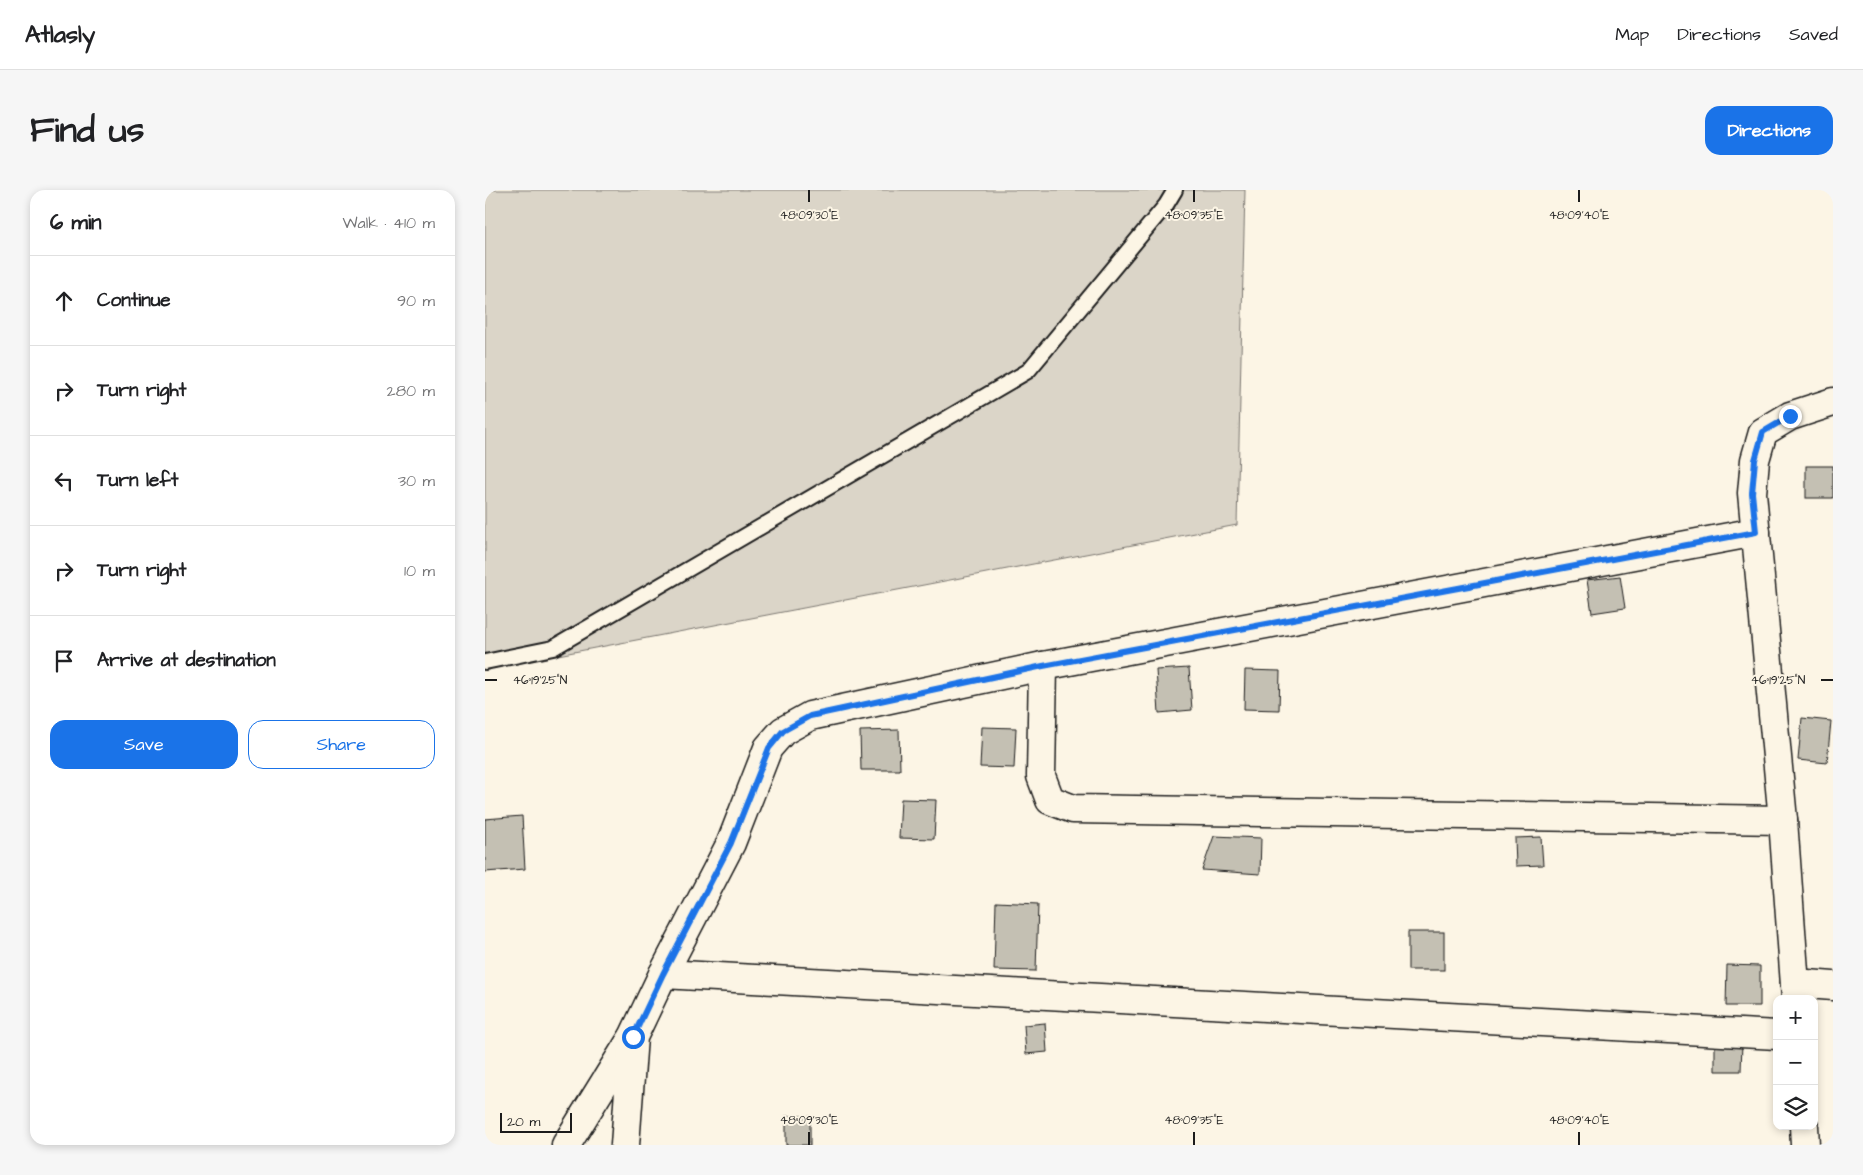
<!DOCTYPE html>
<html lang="en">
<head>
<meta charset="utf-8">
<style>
	:root { --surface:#fff; --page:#f6f6f6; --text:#202124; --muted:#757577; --line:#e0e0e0; --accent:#1a73e8 }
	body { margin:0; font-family:"Architects Daughter",sans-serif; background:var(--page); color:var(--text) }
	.controls { position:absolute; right:15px; bottom:15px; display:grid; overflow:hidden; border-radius:10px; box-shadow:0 2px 8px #0003 }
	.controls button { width:45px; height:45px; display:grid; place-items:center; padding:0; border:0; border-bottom:1px solid var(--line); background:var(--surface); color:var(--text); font:25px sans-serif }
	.scale { position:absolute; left:15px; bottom:12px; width:72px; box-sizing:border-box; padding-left:5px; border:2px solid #1c1c1c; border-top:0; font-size:14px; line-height:18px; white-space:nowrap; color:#1c1c1c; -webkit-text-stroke:4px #fcf5e5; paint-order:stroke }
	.stop { position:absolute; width:15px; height:15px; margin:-11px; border:4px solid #1a73e8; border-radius:50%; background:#fff }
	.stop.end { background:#1a73e8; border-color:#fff; box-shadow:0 1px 5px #0008 }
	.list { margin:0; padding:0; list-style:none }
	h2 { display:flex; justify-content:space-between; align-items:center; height:65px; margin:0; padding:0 20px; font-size:21px }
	h2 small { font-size:16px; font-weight:400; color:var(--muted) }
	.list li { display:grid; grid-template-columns:32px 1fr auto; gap:15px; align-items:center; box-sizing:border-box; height:90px; padding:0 20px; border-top:1px solid var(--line) }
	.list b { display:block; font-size:19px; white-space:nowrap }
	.list em { font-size:16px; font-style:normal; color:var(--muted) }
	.actions { display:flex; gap:10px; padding:15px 20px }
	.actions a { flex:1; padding:11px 0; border:1px solid var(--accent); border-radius:15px; text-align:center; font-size:18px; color:var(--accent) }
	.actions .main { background:var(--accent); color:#fff }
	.icon { flex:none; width:28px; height:28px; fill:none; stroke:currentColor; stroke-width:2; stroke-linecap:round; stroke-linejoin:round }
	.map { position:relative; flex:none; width:1348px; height:955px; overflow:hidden; border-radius:15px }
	header { display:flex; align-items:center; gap:30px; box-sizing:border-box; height:70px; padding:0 25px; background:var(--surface); border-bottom:1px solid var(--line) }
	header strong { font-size:24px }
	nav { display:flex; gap:28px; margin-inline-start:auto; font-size:18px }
	.intro { display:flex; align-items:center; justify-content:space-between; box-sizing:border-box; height:120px; padding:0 30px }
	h1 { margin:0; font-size:35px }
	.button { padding:12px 22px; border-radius:15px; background:var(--accent); color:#fff; font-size:18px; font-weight:700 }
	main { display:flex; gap:30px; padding:0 30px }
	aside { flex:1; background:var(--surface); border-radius:15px; box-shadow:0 2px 8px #0003 }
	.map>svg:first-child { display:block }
	.green { fill:#dbd5c8; stroke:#7c7872 }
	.building { fill:#c4c0b3; stroke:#1c1c1c }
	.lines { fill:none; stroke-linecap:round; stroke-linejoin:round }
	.service-casing { stroke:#1c1c1c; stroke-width:18 }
	.minor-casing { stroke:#1c1c1c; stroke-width:31 }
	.service { stroke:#fcf5e5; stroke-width:14 }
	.minor { stroke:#fcf5e5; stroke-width:28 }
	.route { stroke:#1a73e8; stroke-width:6 }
	.ticks { fill:none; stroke:#1c1c1c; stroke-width:2 }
	.ticks-label { font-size:12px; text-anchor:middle; fill:#1c1c1c; stroke:#fcf5e5; stroke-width:4; stroke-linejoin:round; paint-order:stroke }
</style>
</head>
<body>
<header>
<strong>Atlasly</strong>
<nav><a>Map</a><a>Directions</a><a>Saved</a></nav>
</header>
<div class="intro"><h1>Find us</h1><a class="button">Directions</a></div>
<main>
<aside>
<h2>6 min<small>Walk · 410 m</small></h2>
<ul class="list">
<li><svg class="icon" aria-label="ahead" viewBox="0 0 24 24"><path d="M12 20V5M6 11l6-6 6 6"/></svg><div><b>Continue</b></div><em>90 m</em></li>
<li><svg class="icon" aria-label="right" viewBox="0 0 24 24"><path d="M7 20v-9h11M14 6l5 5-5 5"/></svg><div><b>Turn right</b></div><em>280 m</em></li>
<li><svg class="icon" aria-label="left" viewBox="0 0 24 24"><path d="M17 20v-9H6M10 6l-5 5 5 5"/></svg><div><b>Turn left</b></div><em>30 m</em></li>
<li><svg class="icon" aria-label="right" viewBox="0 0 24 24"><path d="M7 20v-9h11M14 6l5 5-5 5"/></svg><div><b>Turn right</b></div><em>10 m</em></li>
<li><svg class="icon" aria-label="arrive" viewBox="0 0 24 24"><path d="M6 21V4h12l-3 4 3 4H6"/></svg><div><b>Arrive at destination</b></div></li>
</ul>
<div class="actions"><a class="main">Save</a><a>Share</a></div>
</aside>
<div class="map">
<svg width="1348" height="955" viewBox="0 0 1348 955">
	<rect width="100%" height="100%" fill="#fcf5e5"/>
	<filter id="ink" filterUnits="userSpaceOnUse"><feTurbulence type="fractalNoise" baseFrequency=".02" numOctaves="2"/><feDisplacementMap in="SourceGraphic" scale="10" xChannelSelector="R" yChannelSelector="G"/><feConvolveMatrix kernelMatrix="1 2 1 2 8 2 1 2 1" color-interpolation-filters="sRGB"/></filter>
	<g filter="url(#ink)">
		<polygon class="green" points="0,0 760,0 752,335 0,479"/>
		<g class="building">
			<rect x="1321" y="276" width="27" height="32"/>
			<polygon points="1135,386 1140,418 1107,423 1102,390"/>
			<polygon points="704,478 707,520 674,523 671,480"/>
			<polygon points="760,480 795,481 794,520 759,519"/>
			<polygon points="1317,528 1346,531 1342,573 1313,570"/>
			<polygon points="497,537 531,538 529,578 495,577"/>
			<polygon points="414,540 415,580 376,580 375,541"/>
			<polygon points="416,609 451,610 449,649 414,648"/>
			<polygon points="37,626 40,679 0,682 0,629"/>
			<polygon points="729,646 776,648 775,684 717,680"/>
			<polygon points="1056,647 1058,675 1031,676 1030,648"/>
			<polygon points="511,712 553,714 551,781 509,780"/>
			<rect x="923" y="742" width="36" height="38"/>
			<polygon points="1242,775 1275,776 1275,816 1241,816"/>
			<polygon points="560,833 562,862 541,864 539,835"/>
			<polygon points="1230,853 1257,853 1256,881 1230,881"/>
			<rect x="301" y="926" width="24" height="29"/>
		</g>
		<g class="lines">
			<g class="service-casing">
				<polyline id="service" points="0,472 68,458 543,181 681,15 690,0"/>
			</g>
			<g class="minor-casing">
				<g id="minor">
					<polyline points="558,476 556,586 565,610 588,619 1298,630"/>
					<polyline points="178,784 1292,845"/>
					<polyline points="1310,793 1348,796"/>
					<polyline points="1311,809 1298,630 1267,303 1270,270 1278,242 1305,226 1348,212"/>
					<polyline points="1319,936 1320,955"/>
					<polyline points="81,955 146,850"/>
					<polyline points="140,955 148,847 178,784 246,653 283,558 298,541 325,526 558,476 1271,342"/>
				</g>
			</g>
			<use href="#service" class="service"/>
			<use href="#minor" class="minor"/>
		</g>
	</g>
	<g class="lines" filter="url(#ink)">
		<polyline class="route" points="148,847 178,784 246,653 284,558 298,541 325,526 558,476 1271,342 1267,303 1270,270 1278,242 1305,226"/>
	</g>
	<path class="ticks" d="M324,0V12M709,0V12M1094,0V12M0,490H12M1336,490H1348M324,942V955M709,942V955M1094,942V955"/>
	<g class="ticks-label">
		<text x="324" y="29">48°09'30"E</text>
		<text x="709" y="29">48°09'35"E</text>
		<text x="1094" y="29">48°09'40"E</text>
		<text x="55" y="494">46°19'25"N</text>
		<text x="1293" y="494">46°19'25"N</text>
		<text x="324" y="934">48°09'30"E</text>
		<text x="709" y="934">48°09'35"E</text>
		<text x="1094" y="934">48°09'40"E</text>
	</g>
</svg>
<div class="controls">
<button>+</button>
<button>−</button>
<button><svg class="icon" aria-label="layers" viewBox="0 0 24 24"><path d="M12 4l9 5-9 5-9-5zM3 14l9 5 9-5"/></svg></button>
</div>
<div class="scale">20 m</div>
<div class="stop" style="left:148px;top:847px"></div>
<div class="stop end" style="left:1305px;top:226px"></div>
</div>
</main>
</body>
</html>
